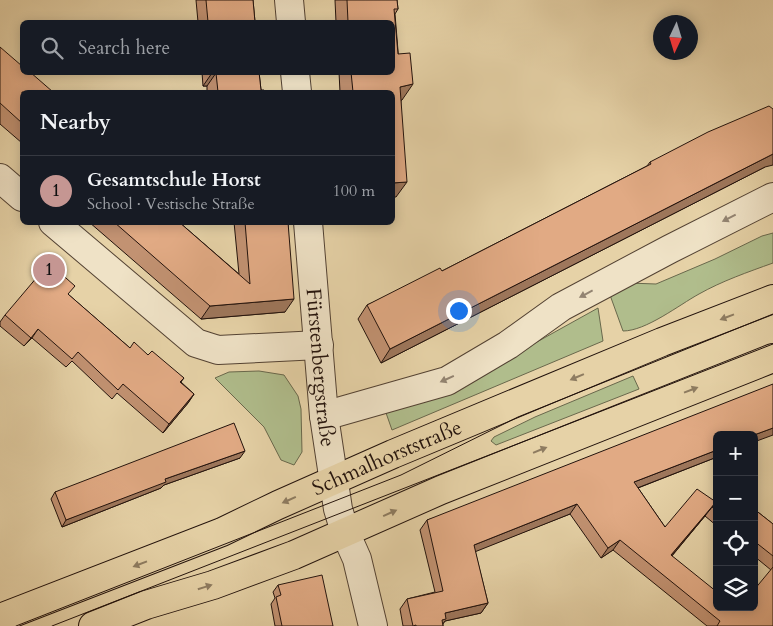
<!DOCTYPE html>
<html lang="en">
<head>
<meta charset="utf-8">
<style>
	:root { --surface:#171b24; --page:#20242c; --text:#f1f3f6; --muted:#9ea1a6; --line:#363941; --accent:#c59692 }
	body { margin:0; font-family:Cardo,serif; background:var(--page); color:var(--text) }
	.controls { position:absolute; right:15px; bottom:15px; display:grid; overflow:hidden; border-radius:8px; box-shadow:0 2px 12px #0003 }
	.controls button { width:45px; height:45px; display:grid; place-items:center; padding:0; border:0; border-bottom:1px solid var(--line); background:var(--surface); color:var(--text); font:25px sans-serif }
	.compass { position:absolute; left:653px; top:15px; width:45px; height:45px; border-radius:50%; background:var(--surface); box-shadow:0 2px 12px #0003; rotate:184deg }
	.you { position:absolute; left:458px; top:310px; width:18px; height:18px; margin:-12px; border:4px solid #fff; border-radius:50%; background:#1a73e8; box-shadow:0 0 0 8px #1a73e833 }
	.badge { display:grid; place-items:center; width:32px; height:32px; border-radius:50%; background:var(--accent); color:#111; font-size:16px; font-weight:700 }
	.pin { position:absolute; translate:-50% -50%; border:2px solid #fff; box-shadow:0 1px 5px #0006 }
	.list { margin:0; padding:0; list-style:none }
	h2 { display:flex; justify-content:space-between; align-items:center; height:65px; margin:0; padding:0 20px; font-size:21px }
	h2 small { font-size:16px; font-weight:400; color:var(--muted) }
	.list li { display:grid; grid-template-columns:32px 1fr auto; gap:15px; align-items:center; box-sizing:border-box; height:70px; padding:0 20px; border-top:1px solid var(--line) }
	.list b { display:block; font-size:19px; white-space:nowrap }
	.list p { margin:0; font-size:16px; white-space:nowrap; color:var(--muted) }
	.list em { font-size:16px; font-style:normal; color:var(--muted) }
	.icon { flex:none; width:28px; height:28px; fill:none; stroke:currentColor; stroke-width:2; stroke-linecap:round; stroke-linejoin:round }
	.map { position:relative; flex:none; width:773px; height:626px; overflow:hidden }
	.search { position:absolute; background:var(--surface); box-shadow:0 2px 12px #0003; left:20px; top:20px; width:375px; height:55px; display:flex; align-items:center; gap:12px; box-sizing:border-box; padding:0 18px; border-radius:8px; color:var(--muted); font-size:19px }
	.panel { position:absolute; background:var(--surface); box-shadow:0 2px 12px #0003; left:20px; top:90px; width:375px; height:135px; border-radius:8px }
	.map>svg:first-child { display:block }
	.green { fill:#b0bd8c; stroke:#69684c }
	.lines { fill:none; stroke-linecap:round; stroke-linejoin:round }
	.minor-casing { stroke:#534233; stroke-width:30 }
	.major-casing { stroke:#22120c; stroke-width:30 }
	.minor { stroke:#efe2c6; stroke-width:28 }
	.major { stroke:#e6d2a7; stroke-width:28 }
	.tram { stroke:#22120c; stroke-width:1 }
	.wall { fill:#c29272; stroke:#22120c }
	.shaded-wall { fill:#9e775c; stroke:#22120c }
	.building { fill:#e1aa84; stroke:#22120c }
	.oneway { fill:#938472 }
	.oneway2 { fill:#8e7c61 }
	.labels { text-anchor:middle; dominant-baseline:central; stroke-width:4; stroke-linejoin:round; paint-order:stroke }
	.street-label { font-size:21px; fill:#22120c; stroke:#efe2c6 }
</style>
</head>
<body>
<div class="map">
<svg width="773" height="626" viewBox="0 0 773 626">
	<rect width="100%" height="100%" fill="#e6d2a7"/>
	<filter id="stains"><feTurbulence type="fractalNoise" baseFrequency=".004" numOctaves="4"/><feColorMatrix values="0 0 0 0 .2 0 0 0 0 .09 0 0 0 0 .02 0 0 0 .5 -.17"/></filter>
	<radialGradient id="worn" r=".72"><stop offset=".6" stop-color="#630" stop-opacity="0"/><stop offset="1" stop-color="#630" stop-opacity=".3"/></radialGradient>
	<g class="green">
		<path d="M773,233V263C748,272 722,281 699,294C679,305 646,331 623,331L610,295L628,283L656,284L715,259L762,236Z"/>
		<polygon points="598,308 603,341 392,430 385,410 526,348"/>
		<polygon points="259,371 284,375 298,396 301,409 302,452 294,465 281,460 264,427 215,378 229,372"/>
		<polygon points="633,376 639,389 496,445 491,441 494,437 535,417"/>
	</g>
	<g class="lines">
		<g class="minor-casing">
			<g id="minor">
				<polyline points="289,0 291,22"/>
				<polyline points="295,72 297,92"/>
				<polyline points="0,178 22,197"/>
				<polyline points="53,222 196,343 218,350 319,345"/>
				<path id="s1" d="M308,222L324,416L338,509L345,532L357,559L373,626"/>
				<polyline points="324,416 447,381 508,345 561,307 670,249 773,197"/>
			</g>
		</g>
		<g class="major-casing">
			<g id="major">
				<path id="s2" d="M0,618L222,532L278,505L393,454L662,342L773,299"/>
				<polyline points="93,626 146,605 213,585 294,555 441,490 773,358"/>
			</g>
		</g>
		<use href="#minor" class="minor"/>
		<use href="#major" class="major"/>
		<g class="tram">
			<polyline points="16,626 401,475 518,417 773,314"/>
			<polyline points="52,626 773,344"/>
		</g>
	</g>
	<g class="wall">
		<polygon points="196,0 253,0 255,22 198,22"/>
		<polygon points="335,0 397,0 398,9 395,14 402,100 401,100 396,197 392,92 340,92 339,72 392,72 392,22 336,22"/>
		<polygon points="0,47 22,92 22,143 0,124"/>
		<polygon points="202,72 259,72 261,90 265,92 207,92 207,86 203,86"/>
		<polygon points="650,162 765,167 381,363 358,319 367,305 442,271 647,166"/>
		<polygon points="89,222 179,222 239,274 234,222 288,222 285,312 201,319"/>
		<polygon points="69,295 130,348 148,355 184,378 181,382 194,394 188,403 163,433 117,393 112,399 72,361 66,367 32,338 24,346 0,326 0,322 5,315"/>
		<polygon points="717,435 717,457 638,488 665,527 717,501 717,526 705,516 672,556 717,607 754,607 771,570 754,556 754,509 773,524 773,626 707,626 613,550 601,558 570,514 475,551 488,603 481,613 445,621 443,624 443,626 403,626 400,609 407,599 435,592 420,530 427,520"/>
		<polygon points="240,458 164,485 161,488 62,527 51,499 55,492"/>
		<polygon points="278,585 333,626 275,626 271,604 275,598 273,592"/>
	</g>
	<g class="shaded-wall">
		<polygon points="212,73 216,73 207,86 203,86"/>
		<polygon points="413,84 402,100 392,102 400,87"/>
		<polygon points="773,154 773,165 765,167 381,363 390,349"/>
		<polygon points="407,182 396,197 392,197 392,183"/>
		<polygon points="294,299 285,312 201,319 210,306"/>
		<polygon points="38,329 32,338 24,346 31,338"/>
		<polygon points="194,394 188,403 163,433 169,424"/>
		<polygon points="773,428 773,435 754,442 754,435"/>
		<polygon points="717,450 717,457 627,492 634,482"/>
		<polygon points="245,451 240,458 164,485 161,488 62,527 66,520 165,479"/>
		<polygon points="577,504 570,514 467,555 474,545"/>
		<polygon points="712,507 705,516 664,565 671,555"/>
		<polygon points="620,540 613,550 601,558 608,548"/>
		<polygon points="488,603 481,613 445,621 441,626 438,626 445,613"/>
	</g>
	<g class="building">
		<polygon points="206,0 253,0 255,22 208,22"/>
		<polygon points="347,0 397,0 398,9 394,9 398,54 410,53 413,84 400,87 407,182 392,183 392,92 353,92 351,72 392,72 392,22 348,22"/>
		<polygon points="0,47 22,66 22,72 30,72 53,92 22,92 22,123 0,103"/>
		<polygon points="212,72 259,72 261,90 264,90 265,92 218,92 216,73 212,73"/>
		<polygon points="769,106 773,109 773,154 390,349 367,305 440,268 442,271 651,164 650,162 708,132"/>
		<polygon points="114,222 179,222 250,284 245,222 288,222 294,299 210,306"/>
		<polygon points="49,263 75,286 68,294 130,348 134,342 148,355 152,351 184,378 180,382 194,394 169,424 123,384 118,390 78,352 72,359 38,329 31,338 5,315"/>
		<polygon points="773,384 773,428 754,435 717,435 717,450 634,482 665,527 697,489 716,502 671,555 717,592 717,607 754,607 754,590 773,567 773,626 717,626 720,621 620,540 608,548 577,504 474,545 488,603 445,613 446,619 442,620 443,626 416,626 416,625 413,626 407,599 443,591 427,520"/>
		<polygon points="234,423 245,451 165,479 166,482 66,520 55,492"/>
		<polygon points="717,501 717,511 712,507"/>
		<polygon points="754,509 773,524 773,556 754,541"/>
		<polygon points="322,575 333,626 282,626 276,597 281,595 278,585"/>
	</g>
	<defs><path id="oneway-solid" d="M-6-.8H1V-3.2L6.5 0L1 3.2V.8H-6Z" transform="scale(1.25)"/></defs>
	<g class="oneway">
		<use href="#oneway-solid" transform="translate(729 218) rotate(153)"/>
		<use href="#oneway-solid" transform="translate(586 294) rotate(152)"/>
		<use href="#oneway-solid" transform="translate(447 379) rotate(156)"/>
	</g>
	<g class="oneway2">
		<use href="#oneway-solid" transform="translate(727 317) rotate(159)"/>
		<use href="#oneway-solid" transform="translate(577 377) rotate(157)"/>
		<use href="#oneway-solid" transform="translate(691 390) rotate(-21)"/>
		<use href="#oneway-solid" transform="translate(540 450) rotate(-22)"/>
		<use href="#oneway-solid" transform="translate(289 500) rotate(156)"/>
		<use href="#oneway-solid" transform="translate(390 513) rotate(-24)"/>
		<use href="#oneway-solid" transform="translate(140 564) rotate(159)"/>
		<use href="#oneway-solid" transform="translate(205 587) rotate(-17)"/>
	</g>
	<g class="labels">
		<g class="street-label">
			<text stroke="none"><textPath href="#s1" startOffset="146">Fürstenbergstraße</textPath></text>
			<text stroke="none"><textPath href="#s2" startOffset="419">Schmalhorststraße</textPath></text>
		</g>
	</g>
	<rect width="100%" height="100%" filter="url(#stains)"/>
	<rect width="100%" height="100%" fill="url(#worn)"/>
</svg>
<div class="controls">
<button>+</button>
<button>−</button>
<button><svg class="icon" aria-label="locate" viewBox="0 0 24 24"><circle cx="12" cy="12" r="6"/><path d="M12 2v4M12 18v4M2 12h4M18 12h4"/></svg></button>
<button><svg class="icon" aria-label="layers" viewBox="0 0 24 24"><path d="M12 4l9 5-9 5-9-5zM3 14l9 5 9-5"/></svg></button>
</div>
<svg class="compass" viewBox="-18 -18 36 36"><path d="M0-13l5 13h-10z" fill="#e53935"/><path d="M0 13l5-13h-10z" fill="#9ea1a6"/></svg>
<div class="you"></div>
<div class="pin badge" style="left:49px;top:270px">1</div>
<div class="search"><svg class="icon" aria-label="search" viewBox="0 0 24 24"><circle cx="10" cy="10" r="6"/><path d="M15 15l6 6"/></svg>Search here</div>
<section class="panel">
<h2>Nearby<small></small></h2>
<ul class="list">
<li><span class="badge">1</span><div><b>Gesamtschule Horst</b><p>School · Vestische Straße</p></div><em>100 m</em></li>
</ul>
</section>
</div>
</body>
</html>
